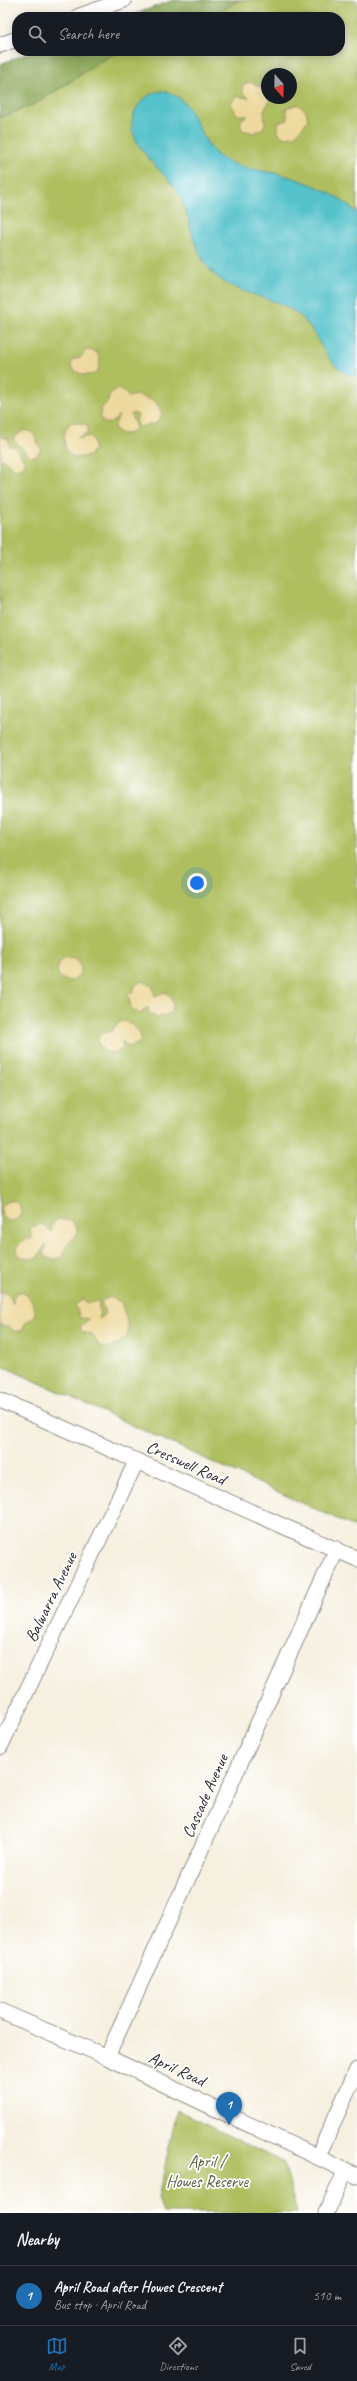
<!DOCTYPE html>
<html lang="en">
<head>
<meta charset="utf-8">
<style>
	:root { --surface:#171b24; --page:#20242c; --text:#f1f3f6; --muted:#9ea1a6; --line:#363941; --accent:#1f6fb2 }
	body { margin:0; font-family:Caveat,sans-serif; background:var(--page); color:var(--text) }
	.compass { position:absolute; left:261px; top:68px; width:36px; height:36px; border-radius:50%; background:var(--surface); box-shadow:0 2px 10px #0003; rotate:160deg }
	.you { position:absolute; left:197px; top:883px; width:14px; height:14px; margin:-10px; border:3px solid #fff; border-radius:50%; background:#1a73e8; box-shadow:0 0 0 6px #1a73e833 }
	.badge { display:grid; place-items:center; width:26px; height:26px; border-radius:50%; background:var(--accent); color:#fff; font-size:13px; font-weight:700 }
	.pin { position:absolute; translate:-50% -33px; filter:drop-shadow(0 1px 2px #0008) }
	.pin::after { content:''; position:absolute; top:21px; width:14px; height:12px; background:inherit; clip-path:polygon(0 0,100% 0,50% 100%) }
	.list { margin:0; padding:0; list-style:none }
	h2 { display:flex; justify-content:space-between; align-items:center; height:52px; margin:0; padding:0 16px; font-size:17px }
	h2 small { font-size:13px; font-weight:400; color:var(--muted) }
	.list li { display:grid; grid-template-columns:26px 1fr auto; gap:12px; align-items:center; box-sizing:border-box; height:60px; padding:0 16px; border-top:1px solid var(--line) }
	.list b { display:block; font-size:15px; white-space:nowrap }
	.list p { margin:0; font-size:13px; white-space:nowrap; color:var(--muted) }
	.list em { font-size:13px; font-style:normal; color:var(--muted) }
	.icon { flex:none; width:22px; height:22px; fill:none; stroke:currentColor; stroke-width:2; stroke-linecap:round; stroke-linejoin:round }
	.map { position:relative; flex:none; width:357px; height:2213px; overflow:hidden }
	.search { position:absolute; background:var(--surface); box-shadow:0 2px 10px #0003; left:12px; right:12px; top:12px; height:44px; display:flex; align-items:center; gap:10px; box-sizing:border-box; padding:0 14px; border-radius:16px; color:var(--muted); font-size:15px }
	.sheet { height:112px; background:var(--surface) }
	nav { display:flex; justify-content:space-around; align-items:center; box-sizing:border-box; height:56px; border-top:1px solid var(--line); background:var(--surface); font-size:11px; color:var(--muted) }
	nav a { display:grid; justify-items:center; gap:2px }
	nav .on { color:var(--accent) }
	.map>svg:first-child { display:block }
	.green { fill:#afbf61; stroke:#6d7546; fill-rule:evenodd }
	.forest { fill:#8ba657; stroke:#5b6841 }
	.sand { fill:#eeda9e; stroke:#8c8264 }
	.water { fill:#54c1cb; stroke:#40767b }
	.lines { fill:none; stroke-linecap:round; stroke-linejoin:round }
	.street-casing { stroke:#908e86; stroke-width:17 }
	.street { stroke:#fff; stroke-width:15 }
	.labels { text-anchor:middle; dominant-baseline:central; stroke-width:3.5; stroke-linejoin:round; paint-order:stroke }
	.street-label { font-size:17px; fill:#2b2b2b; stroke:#fff }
	.park-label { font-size:17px; fill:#595f3e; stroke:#fff }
</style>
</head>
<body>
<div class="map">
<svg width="357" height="2213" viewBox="0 0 357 2213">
	<rect width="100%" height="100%" fill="#fff"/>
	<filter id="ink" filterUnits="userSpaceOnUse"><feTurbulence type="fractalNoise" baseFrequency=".025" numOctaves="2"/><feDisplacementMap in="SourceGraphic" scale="8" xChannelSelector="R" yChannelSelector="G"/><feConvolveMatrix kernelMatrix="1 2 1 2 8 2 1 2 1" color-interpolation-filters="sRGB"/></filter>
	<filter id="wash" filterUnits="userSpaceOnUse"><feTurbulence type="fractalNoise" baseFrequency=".012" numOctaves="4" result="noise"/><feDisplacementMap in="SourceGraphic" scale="16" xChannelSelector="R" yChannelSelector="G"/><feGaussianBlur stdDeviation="0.9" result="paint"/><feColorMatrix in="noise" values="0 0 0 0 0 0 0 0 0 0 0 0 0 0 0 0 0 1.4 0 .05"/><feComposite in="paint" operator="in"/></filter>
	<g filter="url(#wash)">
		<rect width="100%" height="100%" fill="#f6f0e0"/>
		<g class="green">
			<path d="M195,0H357V1528L0,1365V73L58,51H340V17H149ZM267,74H291V98H267Z"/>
			<polygon points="177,2110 284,2163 297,2213 163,2213 158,2198"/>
		</g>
		<g class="forest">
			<polygon points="173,0 240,0 215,15 193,10 177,17 127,17"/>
			<polygon points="34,51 122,51 108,57 37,103 0,118 0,64"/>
		</g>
		<g class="sand">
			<polygon points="251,82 264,89 270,101 264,109 265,124 263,128 254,133 242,130 240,124 242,119 248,115 237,115 231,103 236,96 249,98 243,93 242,88 244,84"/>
			<polygon points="298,104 306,111 308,120 296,135 284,138 278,132 278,122 288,120 286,108"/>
			<path d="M86,350L97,352L100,360L98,371C89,378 77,375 71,366L72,360L81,357Z"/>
			<path d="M119,389L126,393L128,397L137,395L156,402L162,414L157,423L140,427L136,422L138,415L134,413L131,415L136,428C133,434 125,435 119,433L114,427L119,415L111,423H104L100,417L101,408L108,402L110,393Z"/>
			<path d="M73,422L88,425V433L78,437L80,439L89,436L93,439L94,449L89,456L75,458L67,452C63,443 62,427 73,422Z"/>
			<polygon points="26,430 33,433 41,449 37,455 31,457 13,439 21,432"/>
			<polygon points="2,437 9,439 9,446 14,446 25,462 23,467 15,469 5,460 0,459 0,439"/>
			<circle cx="69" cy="969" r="12"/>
			<polygon points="143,981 152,986 155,996 164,992 170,995 173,1005 170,1013 157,1018 149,1013 148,1007 140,1014 131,1008 128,994 134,991 135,985"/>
			<path d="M122,1021C132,1022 144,1033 140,1043L129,1047L122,1041L123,1047C115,1059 96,1052 98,1037C102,1032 105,1034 110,1031C115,1029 116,1023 122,1021Z"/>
			<circle cx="11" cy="1211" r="10"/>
			<path d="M58,1219L72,1221L77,1229L76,1236L66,1245L63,1255C57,1261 47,1261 43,1253L47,1246L46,1244L37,1258L28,1259L20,1256C12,1246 23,1239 32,1238L30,1231L32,1227L42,1224L51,1232L52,1225Z"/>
			<path d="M0,1291L9,1295L13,1304V1297L18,1292H22C31,1297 36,1306 35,1316L26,1322L22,1331H14L9,1326L0,1325Z"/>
			<path d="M110,1297L121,1302L128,1325V1334C124,1342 107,1353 99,1345C96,1342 95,1337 91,1334L82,1332L80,1327L89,1319L80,1318L75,1305L82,1300L88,1303L98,1301L100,1319L105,1313L101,1301Z"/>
		</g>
		<path class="water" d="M163,91C198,97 195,142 223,159C241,169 260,170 279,174C306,181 338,193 357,213V376C329,374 320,336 303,319C278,294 239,298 214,274C193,253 192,224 181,198C169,170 114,142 138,106C144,97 152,92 163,91Z"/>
	</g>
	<g filter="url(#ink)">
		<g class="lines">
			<g class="street-casing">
				<g id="street">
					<polyline points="77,17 124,0"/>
					<polyline points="0,45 17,39"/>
					<polyline points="0,1400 357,1559"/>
					<polyline points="0,1747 136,1462"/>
					<polyline points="0,2011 107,2057 357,2176"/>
					<polyline points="107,2057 337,1549"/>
					<polyline points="318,2156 357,2070"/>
					<polyline points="326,2213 346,2170"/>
				</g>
			</g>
			<use href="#street" class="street"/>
		</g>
	</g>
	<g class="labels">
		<g class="street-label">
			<text transform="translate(186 1463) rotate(24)">Cresswell Road</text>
			<text transform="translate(51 1597) rotate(-64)">Balwarra Avenue</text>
			<text transform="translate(205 1796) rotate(-66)">Cascade Avenue</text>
			<text transform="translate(177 2069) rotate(25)">April Road</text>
		</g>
		<g class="park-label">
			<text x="207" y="2161">April /<tspan x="207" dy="20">Howes Reserve</tspan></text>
		</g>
	</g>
</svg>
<svg class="compass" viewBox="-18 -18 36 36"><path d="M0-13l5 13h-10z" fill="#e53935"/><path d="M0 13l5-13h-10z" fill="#9ea1a6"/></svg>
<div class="you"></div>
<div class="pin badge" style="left:229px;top:2125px">1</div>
<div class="search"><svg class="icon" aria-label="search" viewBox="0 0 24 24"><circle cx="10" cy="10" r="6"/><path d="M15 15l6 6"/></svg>Search here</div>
</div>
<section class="sheet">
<h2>Nearby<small></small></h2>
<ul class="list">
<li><span class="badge">1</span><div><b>April Road after Howes Crescent</b><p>Bus stop · April Road</p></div><em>510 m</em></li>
</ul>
</section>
<nav>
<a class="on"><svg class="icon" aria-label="map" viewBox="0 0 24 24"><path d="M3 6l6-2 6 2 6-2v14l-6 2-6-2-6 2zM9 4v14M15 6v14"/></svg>Map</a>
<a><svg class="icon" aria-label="directions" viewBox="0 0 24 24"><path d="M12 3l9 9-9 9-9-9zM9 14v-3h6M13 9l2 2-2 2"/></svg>Directions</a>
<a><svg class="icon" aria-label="saved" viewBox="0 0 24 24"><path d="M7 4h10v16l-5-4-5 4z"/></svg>Saved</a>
</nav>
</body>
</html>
